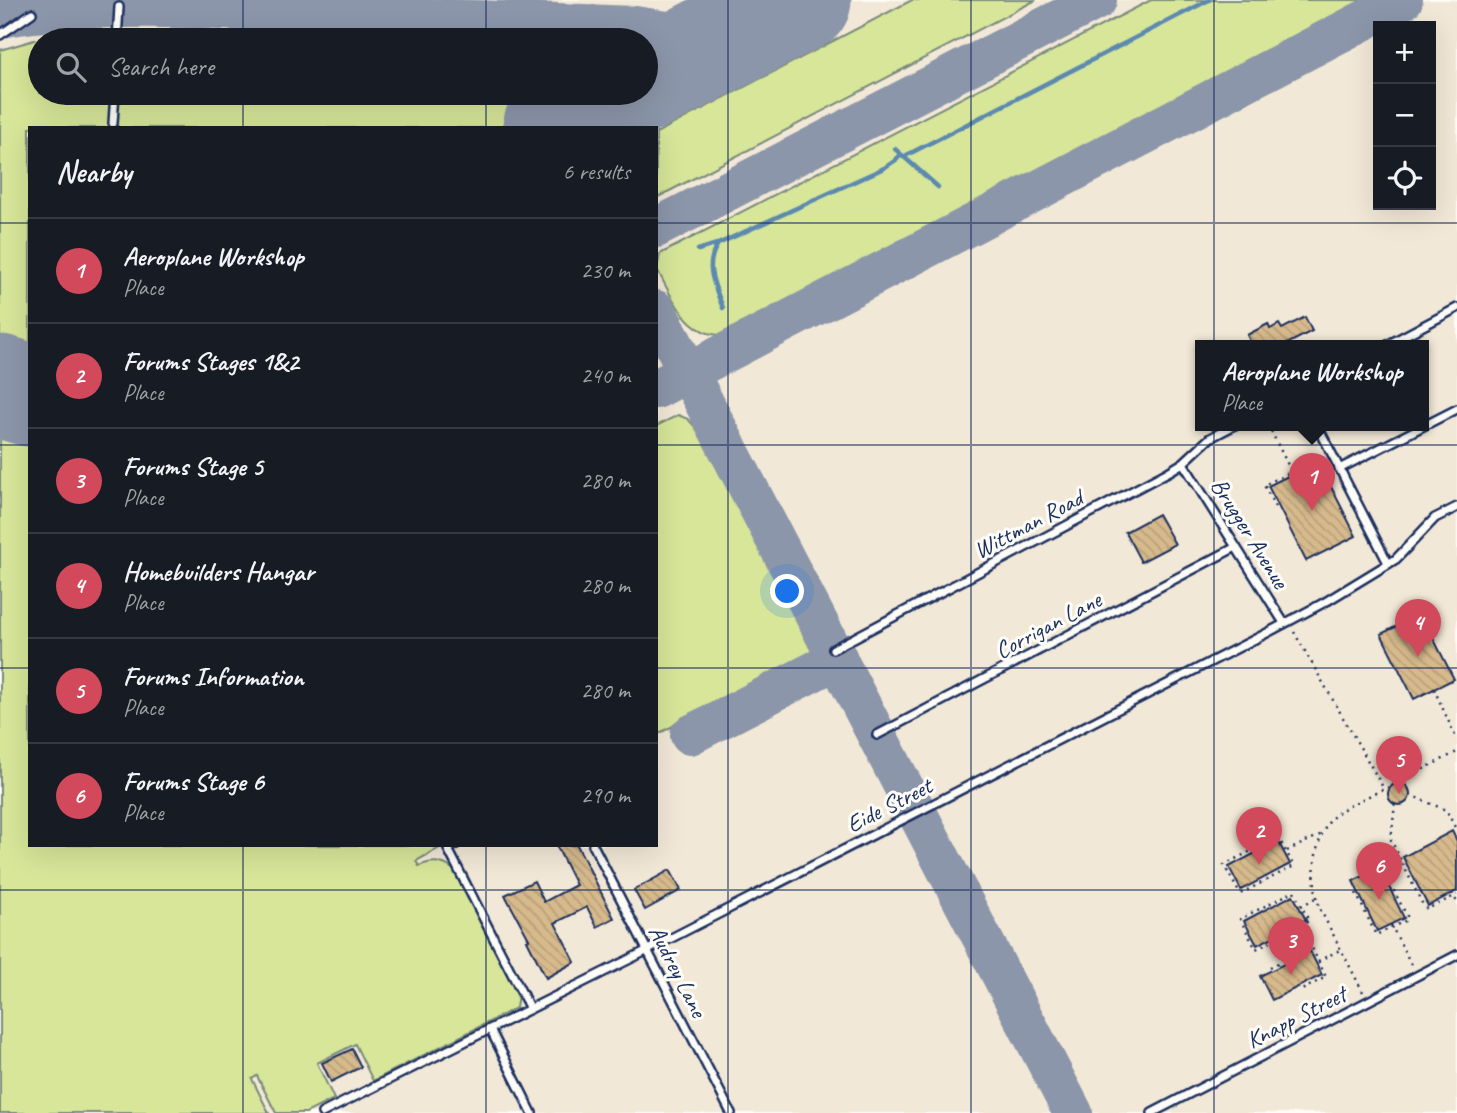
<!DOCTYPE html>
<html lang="en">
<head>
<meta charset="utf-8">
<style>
	:root { --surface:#171b24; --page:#20242c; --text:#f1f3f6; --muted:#9ea1a6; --line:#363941; --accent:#d1495b }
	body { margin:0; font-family:Caveat,sans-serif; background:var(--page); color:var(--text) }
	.controls { position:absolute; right:21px; top:21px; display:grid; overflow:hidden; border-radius:0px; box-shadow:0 7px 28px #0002 }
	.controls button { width:63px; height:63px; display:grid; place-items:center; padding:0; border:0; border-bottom:2px solid var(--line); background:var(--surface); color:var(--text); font:35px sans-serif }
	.you { position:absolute; left:788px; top:592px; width:24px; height:24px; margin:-18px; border:5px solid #fff; border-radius:50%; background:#1a73e8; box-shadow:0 0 0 10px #1a73e833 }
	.badge { display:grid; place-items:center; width:46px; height:46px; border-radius:50%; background:var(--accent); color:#fff; font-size:23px; font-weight:700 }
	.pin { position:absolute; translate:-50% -58px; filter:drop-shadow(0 2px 4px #0008) }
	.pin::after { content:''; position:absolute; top:37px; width:24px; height:21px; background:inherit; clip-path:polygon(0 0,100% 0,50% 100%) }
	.popup { position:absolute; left:1195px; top:340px; width:234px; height:91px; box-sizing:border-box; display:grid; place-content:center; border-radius:0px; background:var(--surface); filter:drop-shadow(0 2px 5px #0005); font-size:23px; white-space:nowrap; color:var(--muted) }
	.popup b { font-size:26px; color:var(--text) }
	.popup::after { content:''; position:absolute; left:50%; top:100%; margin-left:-14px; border:14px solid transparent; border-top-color:var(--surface) }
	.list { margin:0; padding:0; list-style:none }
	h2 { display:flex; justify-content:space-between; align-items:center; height:91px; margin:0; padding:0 28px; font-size:30px }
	h2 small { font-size:23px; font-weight:400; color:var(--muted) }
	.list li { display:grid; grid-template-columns:46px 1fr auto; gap:21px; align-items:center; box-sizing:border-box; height:105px; padding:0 28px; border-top:2px solid var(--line) }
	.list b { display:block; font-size:26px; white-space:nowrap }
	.list p { margin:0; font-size:23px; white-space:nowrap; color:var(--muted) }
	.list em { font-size:23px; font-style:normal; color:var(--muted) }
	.icon { flex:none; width:38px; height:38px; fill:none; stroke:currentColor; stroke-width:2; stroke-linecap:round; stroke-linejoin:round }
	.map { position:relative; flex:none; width:1457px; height:1113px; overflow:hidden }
	.search { position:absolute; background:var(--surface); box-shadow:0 7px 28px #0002; left:28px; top:28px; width:630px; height:77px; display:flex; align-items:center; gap:18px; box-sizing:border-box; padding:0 24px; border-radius:38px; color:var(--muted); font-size:26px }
	.panel { position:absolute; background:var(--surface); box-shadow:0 7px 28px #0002; left:28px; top:126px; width:630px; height:721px; border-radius:0px }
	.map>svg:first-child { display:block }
	.built { fill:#f2e8d7; fill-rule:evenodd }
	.green { fill:#d7e699; stroke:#798a7c; stroke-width:2 }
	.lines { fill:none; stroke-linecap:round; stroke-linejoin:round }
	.stream { stroke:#5b89b0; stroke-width:4.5 }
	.taxiway { stroke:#8c96aa; stroke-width:40 }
	.runway { stroke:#8c96aa; stroke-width:103 }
	.building { fill:url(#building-back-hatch); stroke:#1b2f5e; stroke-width:2 }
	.lane-casing { stroke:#1b2f5e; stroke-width:12 }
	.path { stroke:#1b2f5e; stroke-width:2.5; stroke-dasharray:2 5; stroke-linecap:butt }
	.lane { stroke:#fdfcf7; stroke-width:7 }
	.grid { fill:none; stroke:#1b2f5e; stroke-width:2; stroke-opacity:0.55 }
	.labels { text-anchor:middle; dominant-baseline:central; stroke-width:6; stroke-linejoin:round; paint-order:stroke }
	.street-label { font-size:24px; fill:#1b2f5e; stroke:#fdfcf7 }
</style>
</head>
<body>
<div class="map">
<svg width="1457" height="1113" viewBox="0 0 1457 1113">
	<defs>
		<pattern id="building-back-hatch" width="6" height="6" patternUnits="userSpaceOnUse" patternTransform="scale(1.75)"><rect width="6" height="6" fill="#d7ba8c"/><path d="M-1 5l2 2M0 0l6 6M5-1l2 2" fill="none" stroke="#b8a07b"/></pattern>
	</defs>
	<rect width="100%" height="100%" fill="#fdfcf7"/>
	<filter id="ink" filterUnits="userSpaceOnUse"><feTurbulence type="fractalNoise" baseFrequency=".0143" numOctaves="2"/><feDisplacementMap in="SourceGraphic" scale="14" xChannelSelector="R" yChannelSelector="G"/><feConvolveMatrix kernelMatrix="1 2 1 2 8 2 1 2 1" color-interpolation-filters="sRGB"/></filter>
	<g filter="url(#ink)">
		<path class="built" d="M0,0H1457V1113H0ZM1378,26H1431V205H1378ZM40,40H646V93H40ZM30,128H656V845H30ZM1200,345H1424V425H1200Z"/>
		<g class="green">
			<polygon points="912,0 1036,0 656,198 656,133"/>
			<path d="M1151,0H1377L741,331C694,350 674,302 657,269L660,254Z"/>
			<polygon points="73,31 114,33 114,40 40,40 40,93 112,93 116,123 118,93 524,93 542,128 30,128 30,358 0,349 0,50 48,36 72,34"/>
			<polygon points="121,33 286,40 121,40"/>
			<polygon points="678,415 688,419 696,428 722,468 817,650 656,735 656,426"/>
			<path d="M0,425L30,434V845H445L416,861L419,866C432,860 441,861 453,869L518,995L516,1008L373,1081L355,1044L317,1063L334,1099L306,1113H276L257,1076L252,1079L269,1113H0Z"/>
		</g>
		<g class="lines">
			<g class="stream">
				<polyline points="895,149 938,187"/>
				<polyline points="903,157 1209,0"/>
				<polyline points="698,250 717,244"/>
				<path d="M723,308C715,286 703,266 718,244L884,168L896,160L900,154"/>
			</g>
			<g class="taxiway">
				<path d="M0,18C55,8 112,7 168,8L635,26L724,40"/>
				<polyline points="564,123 566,128"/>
				<polyline points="656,228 1097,0"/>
				<polyline points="656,310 1073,1113"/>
				<polyline points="656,389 1403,0"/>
				<polyline points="690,735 838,659"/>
			</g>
			<g class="runway">
				<polyline points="646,80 800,0"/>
				<polyline points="554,128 622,93"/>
				<polyline points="0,386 30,395"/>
			</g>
		</g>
		<g class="building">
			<polygon points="1305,317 1312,331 1285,345 1252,345 1247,335 1268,324 1270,329 1279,324 1282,329"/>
			<polygon points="1318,461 1356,536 1306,561 1268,486"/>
			<polygon points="1158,514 1175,544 1141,562 1125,532"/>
			<polygon points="1421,614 1454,679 1414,699 1381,634"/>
			<circle cx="1399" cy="794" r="11"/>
			<polygon points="1452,831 1457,841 1457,891 1428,906 1403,857"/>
			<polygon points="1278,841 1290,864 1241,890 1229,867"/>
			<polygon points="556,845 577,845 614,918 597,927 587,907 555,923 575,962 546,978 527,940 529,939 505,895 534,881 544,902 576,885"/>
			<polygon points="1380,868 1404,918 1377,931 1353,881"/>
			<polygon points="670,870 681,890 645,910 634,890"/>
			<polygon points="1293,895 1306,920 1257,945 1244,921"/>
			<polygon points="1310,951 1322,975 1272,1000 1260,976"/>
			<polygon points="352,1049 361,1067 331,1082 322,1063"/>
		</g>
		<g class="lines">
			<g class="lane-casing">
				<g id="lane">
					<polyline points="0,35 32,13"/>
					<polyline points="117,40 119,7"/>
					<polyline points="113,123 115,93"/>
					<polyline points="1387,345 1457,308"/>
					<polyline points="1317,425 1388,563"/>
					<polyline points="1183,463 1284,623"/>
					<polyline points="1339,469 1457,409"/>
					<polyline points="833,649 1168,472 1183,463 1210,438 1235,425"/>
					<polyline points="877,735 1236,547"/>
					<polyline points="455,845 448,849 530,1009"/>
					<polyline points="593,845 731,1113"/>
					<polyline points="490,1029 532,1113"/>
					<polyline points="322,1113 646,951 1265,634 1327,601 1396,559 1435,518 1457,507"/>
					<polyline points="1152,1113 1457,955"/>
				</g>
			</g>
			<g class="path">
				<polyline points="1268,425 1291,471"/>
				<polyline points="1275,507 1264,485 1321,457"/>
				<polyline points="1294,632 1384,789"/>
				<polyline points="1434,689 1457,740"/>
				<polyline points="1398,782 1457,752"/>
				<polyline points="1410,795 1446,810 1457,831"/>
				<polyline points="1395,804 1391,840 1423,905 1427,909 1457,895"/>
				<polygon points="1278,837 1294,866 1240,894 1224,865"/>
				<polyline points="1287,851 1324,833"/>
				<polygon points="1294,891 1309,921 1256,949 1240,919"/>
				<polyline points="1356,893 1376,935 1407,920 1407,916 1382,868 1393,844"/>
				<polyline points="1452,893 1457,902"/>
				<polyline points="1301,906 1316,898"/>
				<polyline points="1391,925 1412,966"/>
				<polyline points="1318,961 1340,950"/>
				<polyline points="1270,967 1311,946 1326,977 1300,991"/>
				<path d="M1363,992L1321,911C1310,883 1312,840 1333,817C1345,805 1375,794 1390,786"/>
			</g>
			<use href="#lane" class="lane"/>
		</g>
	</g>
	<path class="grid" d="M243,0V40M486,0V40M728,0V1113M971,0V1113M1214,0V1113M243,93V128M486,93V128M0,223H30M656,223H1457M0,445H30M656,445H1457M0,668H30M656,668H1457M243,845V1113M486,845V1113M0,890H1457"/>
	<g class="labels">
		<g class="street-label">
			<text transform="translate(1028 524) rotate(-28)">Wittman Road</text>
			<text transform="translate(1250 533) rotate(58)">Brugger Avenue</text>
			<text transform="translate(1048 625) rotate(-28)">Corrigan Lane</text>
			<text transform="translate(889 805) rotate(-27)">Eide Street</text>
			<text transform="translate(678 971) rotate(63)">Audrey Lane</text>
			<text transform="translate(1296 1017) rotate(-27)">Knapp Street</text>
		</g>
	</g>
</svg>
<div class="controls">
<button>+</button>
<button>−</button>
<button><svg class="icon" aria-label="locate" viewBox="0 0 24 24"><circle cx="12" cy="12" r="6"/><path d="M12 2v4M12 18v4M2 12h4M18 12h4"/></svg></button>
</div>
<div class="you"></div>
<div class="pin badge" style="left:1312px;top:511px">1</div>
<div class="popup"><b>Aeroplane Workshop</b>Place</div>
<div class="pin badge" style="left:1259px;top:865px">2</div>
<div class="pin badge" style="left:1291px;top:975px">3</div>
<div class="pin badge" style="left:1418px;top:657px">4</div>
<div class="pin badge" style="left:1399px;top:794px">5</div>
<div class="pin badge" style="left:1379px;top:900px">6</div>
<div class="search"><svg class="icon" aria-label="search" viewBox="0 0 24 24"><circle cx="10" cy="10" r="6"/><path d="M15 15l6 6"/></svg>Search here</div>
<section class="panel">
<h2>Nearby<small>6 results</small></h2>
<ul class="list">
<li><span class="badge">1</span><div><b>Aeroplane Workshop</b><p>Place</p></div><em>230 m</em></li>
<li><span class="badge">2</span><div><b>Forums Stages 1&amp;2</b><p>Place</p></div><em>240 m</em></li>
<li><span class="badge">3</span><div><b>Forums Stage 5</b><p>Place</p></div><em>280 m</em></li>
<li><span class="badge">4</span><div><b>Homebuilders Hangar</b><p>Place</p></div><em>280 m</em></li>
<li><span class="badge">5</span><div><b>Forums Information</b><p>Place</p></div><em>280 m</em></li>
<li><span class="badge">6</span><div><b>Forums Stage 6</b><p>Place</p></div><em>290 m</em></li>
</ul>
</section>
</div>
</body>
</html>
